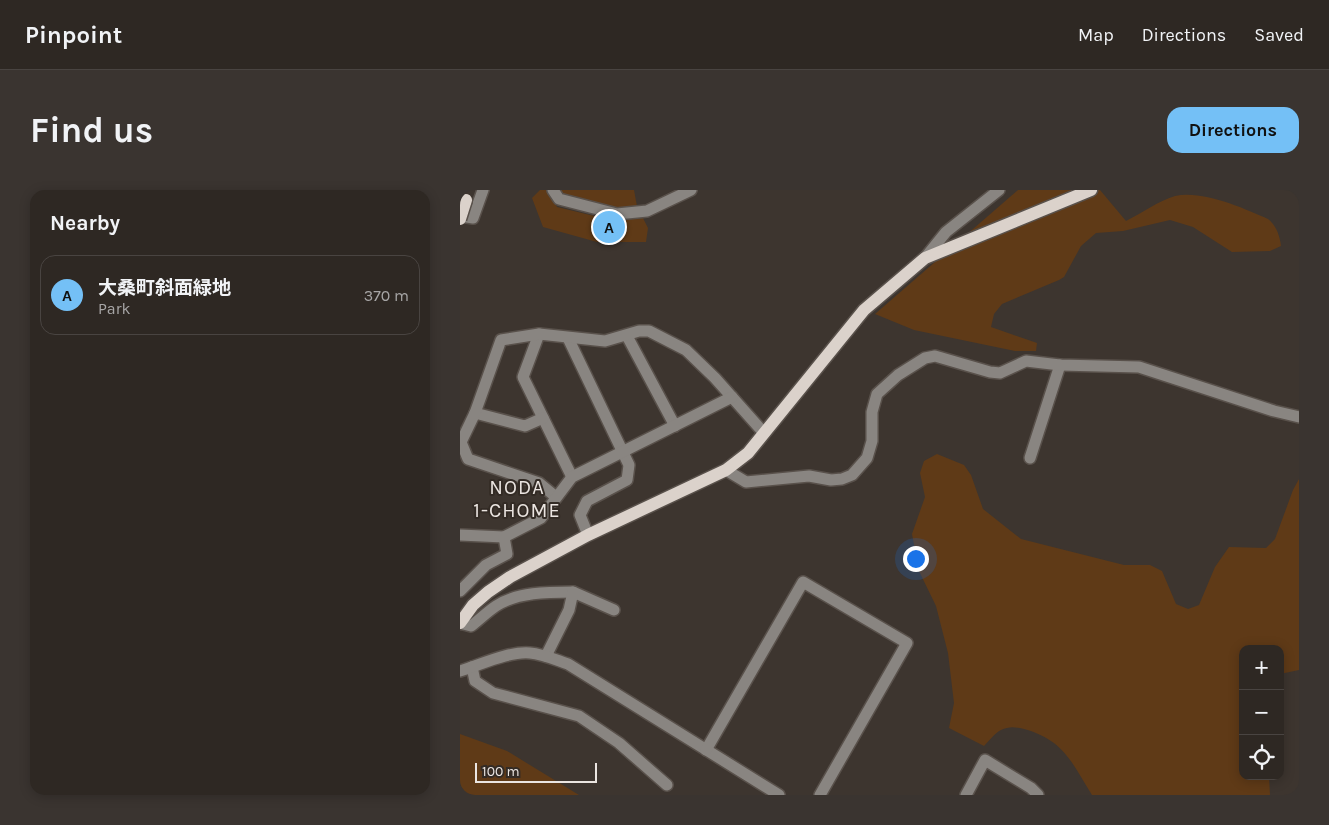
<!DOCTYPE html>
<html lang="en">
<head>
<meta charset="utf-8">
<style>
	:root { --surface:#2e2823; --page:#3a3430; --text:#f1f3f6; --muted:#a7a6a6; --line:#494441; --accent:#74c0f6 }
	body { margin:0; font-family:Karla,"Noto Sans JP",sans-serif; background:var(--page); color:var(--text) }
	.controls { position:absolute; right:15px; bottom:15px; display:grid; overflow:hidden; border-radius:10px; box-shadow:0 2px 12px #0003 }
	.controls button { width:45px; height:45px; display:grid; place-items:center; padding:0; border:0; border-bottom:1px solid var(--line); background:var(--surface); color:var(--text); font:25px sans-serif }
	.scale { position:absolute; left:15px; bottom:12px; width:122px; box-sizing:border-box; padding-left:5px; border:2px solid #ebe5e1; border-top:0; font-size:14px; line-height:18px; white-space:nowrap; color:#ebe5e1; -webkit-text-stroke:4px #332b25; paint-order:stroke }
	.you { position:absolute; left:455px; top:368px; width:18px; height:18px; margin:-12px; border:4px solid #fff; border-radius:50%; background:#1a73e8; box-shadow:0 0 0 8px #1a73e833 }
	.badge { display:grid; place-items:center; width:32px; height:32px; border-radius:50%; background:var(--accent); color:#111; font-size:16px; font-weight:700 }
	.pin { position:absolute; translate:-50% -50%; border:2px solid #fff; box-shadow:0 1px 5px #0006 }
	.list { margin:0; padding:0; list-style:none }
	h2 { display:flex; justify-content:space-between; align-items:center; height:65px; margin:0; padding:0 20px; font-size:21px }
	h2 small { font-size:16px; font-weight:400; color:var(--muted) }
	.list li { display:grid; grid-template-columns:32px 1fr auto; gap:15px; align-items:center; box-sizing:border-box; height:80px; margin:0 10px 10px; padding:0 10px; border:1px solid var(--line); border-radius:15px }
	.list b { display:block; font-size:19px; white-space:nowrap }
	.list p { margin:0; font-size:16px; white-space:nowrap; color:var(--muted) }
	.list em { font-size:16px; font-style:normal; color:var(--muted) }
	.icon { flex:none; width:28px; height:28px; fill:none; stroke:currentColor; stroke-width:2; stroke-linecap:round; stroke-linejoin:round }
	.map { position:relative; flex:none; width:839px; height:605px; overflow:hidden; border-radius:15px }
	header { display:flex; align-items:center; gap:30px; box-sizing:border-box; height:70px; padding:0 25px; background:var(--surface); border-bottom:1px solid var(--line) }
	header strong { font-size:24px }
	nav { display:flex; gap:28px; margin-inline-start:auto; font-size:18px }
	.intro { display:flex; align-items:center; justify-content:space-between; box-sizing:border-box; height:120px; padding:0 30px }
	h1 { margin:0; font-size:35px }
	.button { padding:12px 22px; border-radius:15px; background:var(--accent); color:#111; font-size:18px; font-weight:700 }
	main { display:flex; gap:30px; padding:0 30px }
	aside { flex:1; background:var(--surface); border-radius:15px; box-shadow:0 2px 12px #0003 }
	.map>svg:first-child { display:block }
	.green { fill:#5f3a17 }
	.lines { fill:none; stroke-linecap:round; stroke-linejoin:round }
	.minor-casing { stroke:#59514b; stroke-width:14 }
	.major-casing { stroke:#59514b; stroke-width:15 }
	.minor { stroke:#898581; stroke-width:11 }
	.major { stroke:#dbd2cb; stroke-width:12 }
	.major-bridge-casing { stroke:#59514b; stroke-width:15; stroke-linecap:butt }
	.major-bridge { stroke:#dbd2cb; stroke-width:12 }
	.labels { text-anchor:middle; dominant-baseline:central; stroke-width:4; stroke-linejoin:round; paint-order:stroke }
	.neighbourhood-label { font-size:20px; letter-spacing:1px; fill:#ebe5e1; stroke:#332b25 }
</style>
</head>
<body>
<header>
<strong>Pinpoint</strong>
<nav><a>Map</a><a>Directions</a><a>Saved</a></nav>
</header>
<div class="intro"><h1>Find us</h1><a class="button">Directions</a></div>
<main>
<aside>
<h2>Nearby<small></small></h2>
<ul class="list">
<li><span class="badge">A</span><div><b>大桑町斜面緑地</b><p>Park</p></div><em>370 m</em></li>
</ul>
</aside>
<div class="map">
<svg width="839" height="605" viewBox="0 0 839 605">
	<rect width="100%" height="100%" fill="#3d352f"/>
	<g class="green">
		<polygon points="80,0 88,0 97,17 155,31 183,28 188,38 186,52 137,52 83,37 72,8"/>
		<polygon points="98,0 174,0 178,22 105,11"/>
		<path d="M558,0H640L666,31C682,23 698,11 715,6C743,0 783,18 808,29C816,35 820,46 821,56L810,61L772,62L733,37L710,30L663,41L636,43L621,56L604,87L599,90L542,114L534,124L531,137L577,153L576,161H555L454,140L415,124Z"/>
		<path d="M477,264L504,275L511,285L523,319L561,349L664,375H690L702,381L716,414L728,419L739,415L755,377L769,357L806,358L815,349L833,300L839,289V480L820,484V459H783V586H809L810,605H632C612,573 604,550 564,539C556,537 549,536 541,540C535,543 529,551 524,556L489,538L494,513L488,463L476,416L459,381L452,344L465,307L460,283L464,271Z"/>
		<polygon points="0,544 47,561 119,605 0,605"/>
	</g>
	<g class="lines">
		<g class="minor-casing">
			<g id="minor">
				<polyline points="93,0 99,9 157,24 187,21 231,0"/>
				<polyline points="0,26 13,28 23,0"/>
				<polyline points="465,68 486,42 539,0"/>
				<polyline points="79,144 63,187 112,287"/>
				<polyline points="167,146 215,236"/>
				<polyline points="108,148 169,275 167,290 127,311 120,325 128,345"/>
				<polyline points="15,223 65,236 83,228"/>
				<polyline points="570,268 600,175"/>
				<polyline points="266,280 286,292 349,286 371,290 382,289 392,285 407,268 412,251 412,222 417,204 438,185 465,168 475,166 530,182 540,183 566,171 600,175 679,177 814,221 839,227"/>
				<polyline points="96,307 79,293 8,269 1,252 15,223 41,150 79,144 145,151 179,141 189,141 226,160 255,188 304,243"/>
				<polyline points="0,345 44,347"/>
				<polyline points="0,401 26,375 47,364 44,347 81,328 112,287 272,207"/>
				<path d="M0,433L11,436C19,430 27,422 36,416C57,402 88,402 113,402"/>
				<polyline points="86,466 109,420 113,402 154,420"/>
				<polyline points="12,477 15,491 33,503 119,526 159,553 207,595"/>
				<path d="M0,481C20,475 49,461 70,463C83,464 96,470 108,474L319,605"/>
				<polyline points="246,560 343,392 447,453 360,605"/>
				<polyline points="506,605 525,570 571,598 578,605"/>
			</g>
		</g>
		<g class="major-casing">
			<polyline id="major" points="0,433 13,415 28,402 50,387 128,345 266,280 288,263 404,120 465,68 631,0"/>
		</g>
		<use href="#minor" class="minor"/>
		<use href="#major" class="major"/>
		<g class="major-bridge-casing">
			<polyline id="major-bridge" points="0,29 6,10"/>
		</g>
		<use href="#major-bridge" class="major-bridge"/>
	</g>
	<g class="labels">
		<g class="neighbourhood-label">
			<text x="57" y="297">NODA<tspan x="57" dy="23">1-CHOME</tspan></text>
		</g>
	</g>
</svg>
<div class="controls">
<button>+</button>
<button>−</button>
<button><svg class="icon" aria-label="locate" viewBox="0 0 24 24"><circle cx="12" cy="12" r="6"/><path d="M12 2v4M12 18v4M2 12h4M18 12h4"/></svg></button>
</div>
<div class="scale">100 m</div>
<div class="you"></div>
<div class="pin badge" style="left:149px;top:37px">A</div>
</div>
</main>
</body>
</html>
